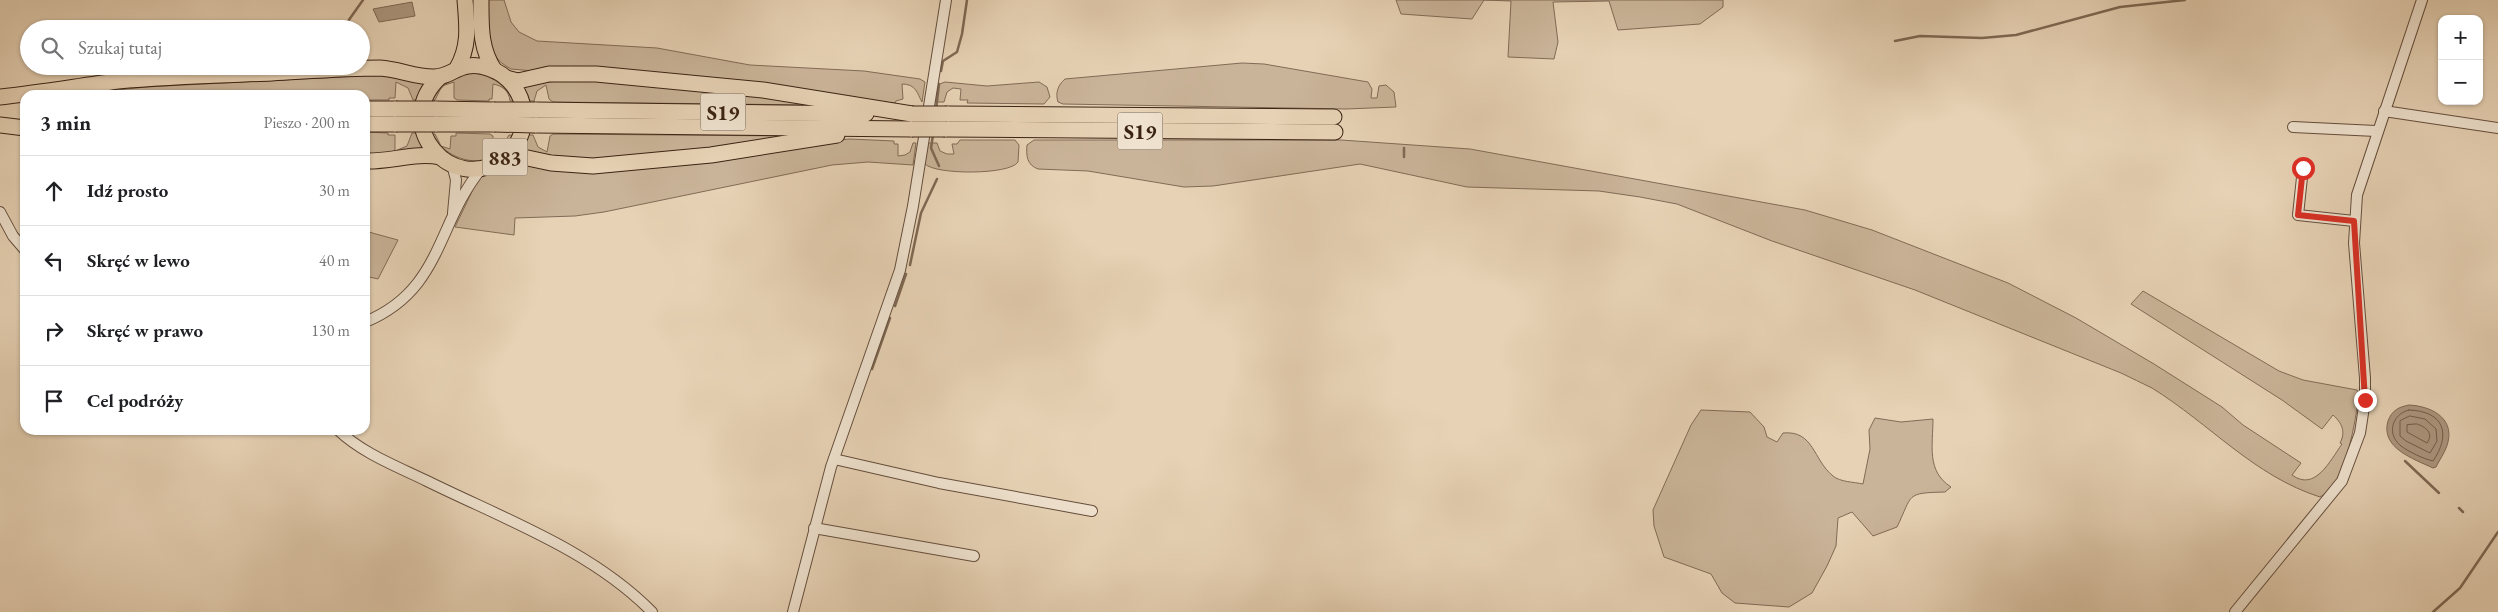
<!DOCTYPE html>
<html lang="pl">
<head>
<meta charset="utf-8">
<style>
	:root { --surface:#fff; --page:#f6f6f6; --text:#202124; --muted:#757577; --line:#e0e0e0 }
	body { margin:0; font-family:"EB Garamond",serif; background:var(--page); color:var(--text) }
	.controls { position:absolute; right:15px; top:15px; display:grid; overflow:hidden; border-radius:10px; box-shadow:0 1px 4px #0004 }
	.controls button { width:45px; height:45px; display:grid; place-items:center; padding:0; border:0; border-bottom:1px solid var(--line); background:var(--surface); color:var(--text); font:25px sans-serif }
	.stop { position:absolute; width:15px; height:15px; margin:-11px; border:4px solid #d93025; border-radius:50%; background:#fff }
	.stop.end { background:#d93025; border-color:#fff; box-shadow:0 1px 5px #0008 }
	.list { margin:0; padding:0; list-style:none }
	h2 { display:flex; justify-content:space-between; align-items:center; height:65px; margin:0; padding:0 20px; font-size:21px }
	h2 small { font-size:16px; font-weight:400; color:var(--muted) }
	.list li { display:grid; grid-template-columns:32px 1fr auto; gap:15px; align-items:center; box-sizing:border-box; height:70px; padding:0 20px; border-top:1px solid var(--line) }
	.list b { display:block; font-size:19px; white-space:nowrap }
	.list em { font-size:16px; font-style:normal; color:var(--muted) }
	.icon { flex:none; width:28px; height:28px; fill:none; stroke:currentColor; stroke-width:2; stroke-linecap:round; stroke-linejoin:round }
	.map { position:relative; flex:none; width:2498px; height:612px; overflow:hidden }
	.search { position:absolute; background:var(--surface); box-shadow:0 1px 4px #0004; left:20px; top:20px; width:350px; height:55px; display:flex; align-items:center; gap:12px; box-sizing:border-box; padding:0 18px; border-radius:28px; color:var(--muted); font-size:19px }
	.panel { position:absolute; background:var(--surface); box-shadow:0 1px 4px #0004; left:20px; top:90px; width:350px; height:345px; border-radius:15px }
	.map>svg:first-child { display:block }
	.green { fill:#cab499; stroke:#826b56 }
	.water { fill:#ac967e; stroke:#7e6853 }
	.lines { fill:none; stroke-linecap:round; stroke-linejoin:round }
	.shore { stroke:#735c48; stroke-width:1 }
	.stream { stroke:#7e6853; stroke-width:2.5 }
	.minor-casing { stroke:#654e3c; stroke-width:12 }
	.highway-casing { stroke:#3a2213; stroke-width:17 }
	.minor { stroke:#efe2cf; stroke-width:10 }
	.highway { stroke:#e7d2b5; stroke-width:15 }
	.highway-bridge-casing { stroke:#3a2213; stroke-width:17; stroke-linecap:butt }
	.highway-bridge { stroke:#e7d2b5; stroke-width:15 }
	.route { stroke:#d93025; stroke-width:6 }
	.labels { text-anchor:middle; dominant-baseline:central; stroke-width:4.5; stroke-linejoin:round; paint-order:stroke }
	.shield { fill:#efe2cf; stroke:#705c4b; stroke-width:1 }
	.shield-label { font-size:21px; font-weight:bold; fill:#3a2213 }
</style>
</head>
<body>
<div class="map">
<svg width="2498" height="612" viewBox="0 0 2498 612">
	<rect width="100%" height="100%" fill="#e7d2b5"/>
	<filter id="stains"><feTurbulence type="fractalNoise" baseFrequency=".004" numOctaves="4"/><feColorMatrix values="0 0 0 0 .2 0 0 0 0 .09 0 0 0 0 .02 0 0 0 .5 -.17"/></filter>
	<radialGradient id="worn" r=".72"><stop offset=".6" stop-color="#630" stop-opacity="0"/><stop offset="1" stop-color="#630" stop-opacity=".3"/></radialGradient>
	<g class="green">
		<path d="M486,0H504L511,22L519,32L537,41L657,48L750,65L864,71L920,79L925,82L922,102C917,93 916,84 902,84L903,99L896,101L895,103L511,69C482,54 488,29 486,0Z"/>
		<polygon points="1396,0 1723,0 1723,7 1700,24 1618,30 1609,1 1553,2 1558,42 1554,59 1508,57 1511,1 1484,0 1472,19 1401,14"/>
		<path d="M1242,63L1264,64L1368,82L1372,89L1371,98H1377L1379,86L1386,85L1394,92L1396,107L1346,109L1063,104L1058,102C1055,93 1058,85 1065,79Z"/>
		<path d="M475,73C493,77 505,84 513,101H510C509,91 503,86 493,84L492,99H489V101L457,100L454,98V82L442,86L435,100H432C443,84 454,74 475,73Z"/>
		<polygon points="378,75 425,83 417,100 413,100 408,88 396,82 395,98 389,98 389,100 365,100 365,95 67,95 146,87"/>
		<polygon points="577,78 808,100 813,105 553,102 549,99 546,85 537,91 534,101 528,101 522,86"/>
		<polygon points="945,82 987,86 1039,82 1047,87 1050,97 1044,104 967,103 968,100 960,100 961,89 953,88 947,92 944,102 933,102 937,85"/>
		<polygon points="365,132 388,133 388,135 395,135 395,151 407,146 412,133 417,133 424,148 365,156"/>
		<path d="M456,133L490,134L493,136L492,149L502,146L509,135H512C498,173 449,166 432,134H435L441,146L450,149L451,136H456Z"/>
		<polygon points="553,134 791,136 746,145 580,161 522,150 528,135 533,135 538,147 547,152 550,136"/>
		<path d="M850,139L894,141V144H898V156L905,155L910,152L913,143H916L913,165L868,162L832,165L604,212L575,216L515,218L514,235L455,227L478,179C494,166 512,162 532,164Z"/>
		<path d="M960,140H1015L1019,145L1018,162C1010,175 936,175 925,164L927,143H937L940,151L947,154H954L952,144H957Z"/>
		<path d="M1034,140H1341L1470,149L1805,210L1872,230L2008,283L2076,318L2154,364L2222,407L2243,425L2301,463L2292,475C2315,492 2330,461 2342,444L2340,443C2346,432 2342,423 2333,415L2322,429L2282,400L2131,304L2143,291L2279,371L2303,380L2357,390L2359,393C2356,419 2346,485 2320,497C2254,476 2210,424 2152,388C2142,383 2131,378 2121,373L1915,290L1772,241L1677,204L1640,197L1599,191L1467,187L1360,164L1213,186L1184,187L1088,171L1038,169C1027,165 1026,156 1027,145Z"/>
		<polygon points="365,231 398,240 378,279 365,276"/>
		<path d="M1701,410L1750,412L1764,427L1767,437L1777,442L1783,433C1814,430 1813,460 1833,476C1840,482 1854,482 1863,484L1870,449L1869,430L1875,418L1901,422L1933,419C1933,445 1926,471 1951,487L1945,492C1905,493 1913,494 1897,527L1873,536L1852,512L1838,518L1836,546L1827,566L1812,593L1789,607L1735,603L1722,593L1711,574L1664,557L1654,526L1653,510L1691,425Z"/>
	</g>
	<g class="water">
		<polygon points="412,2 415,16 379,22 373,9"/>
		<path d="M2409,405C2430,406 2454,417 2448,442C2446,451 2440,459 2436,467L2433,468C2414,459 2380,448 2388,421C2392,410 2399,407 2409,405Z"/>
	</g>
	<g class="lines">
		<g class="shore">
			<path d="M2409,410C2445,411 2451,435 2433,461C2424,459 2409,452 2401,446C2386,434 2392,414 2409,410Z"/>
			<polygon points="2410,416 2425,419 2436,429 2437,441 2430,453 2406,441 2400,436 2400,421"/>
			<path d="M2417,424C2426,427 2434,433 2427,443L2407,432V425Z"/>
		</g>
		<g class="stream">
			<polyline points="259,29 334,28 346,24 363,0"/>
			<polyline points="1895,41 1920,36 1982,38 2016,35 2120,7 2185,0"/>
			<polyline points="941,71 943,61 957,52 962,34 967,0"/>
			<polyline points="936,110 939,84"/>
			<polyline points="933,135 931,148 939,166"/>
			<polyline points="1404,157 1404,148"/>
			<polyline points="910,265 921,213 937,179"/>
			<polyline points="895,306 906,274"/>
			<polyline points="872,369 890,318"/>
			<polyline points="2405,461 2439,493"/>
			<polyline points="2459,508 2463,512"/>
			<polyline points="2433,612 2460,588 2498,532"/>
		</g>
		<g class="minor-casing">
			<g id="minor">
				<polyline points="2384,111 2498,128"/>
				<polyline points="2293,127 2376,131"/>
				<polyline points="452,164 456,180 453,213"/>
				<polyline points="2303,168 2298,215 2354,221"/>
				<polyline points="0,212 13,236 25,250"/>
				<path d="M365,322C443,290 436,223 482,168"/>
				<path d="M338,430C362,453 396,466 427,481C504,519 591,550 652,612"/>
				<polyline points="834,459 939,483 1092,511"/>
				<polyline points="814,528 974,556"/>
				<polyline points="793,612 831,467 900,270 913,206 946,0"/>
				<polyline points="2235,612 2342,481 2360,433 2365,400 2365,378 2354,243 2357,195 2422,0"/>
			</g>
		</g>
		<g class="highway-casing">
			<g id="highway">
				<path d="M481,0C481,26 480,49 495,71"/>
				<path d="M457,68C470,46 467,25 465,0"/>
				<polyline points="506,78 518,81 549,74 596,74 763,90 912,114"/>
				<path d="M0,97C40,93 79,86 118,81C169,76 221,75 272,73C308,71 344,68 380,68C398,69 415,77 433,77C452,78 460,59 488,68C508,74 522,92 524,113C525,130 518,147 505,157C453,199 389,124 440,77"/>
				<polyline points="365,109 396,109"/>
				<polyline points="435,109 494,110"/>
				<polyline points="535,110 866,114"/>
				<polyline points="947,114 1334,117"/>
				<polyline points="365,124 396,124"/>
				<polyline points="435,124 494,124"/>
				<polyline points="0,125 25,128"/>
				<polyline points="535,125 912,129"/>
				<polyline points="945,129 1335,132"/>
				<polyline points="509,154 551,163 593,166 711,155 837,135"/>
				<path d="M365,161C390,162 417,152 440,157"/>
			</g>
		</g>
		<use href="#minor" class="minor"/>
		<use href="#highway" class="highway"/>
		<g class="highway-bridge-casing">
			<g id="highway-bridge">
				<polyline points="396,109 435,109"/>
				<polyline points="494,110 535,110"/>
				<polyline points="912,114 947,114"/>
				<polyline points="396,124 435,124"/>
				<polyline points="494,124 535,125"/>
				<polyline points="912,129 945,129"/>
			</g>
		</g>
		<use href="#highway-bridge" class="highway-bridge"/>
	</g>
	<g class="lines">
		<polyline class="route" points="2303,168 2298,215 2354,221 2365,400"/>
	</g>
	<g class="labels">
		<g class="shield">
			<rect x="700.5" y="93.5" width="45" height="37" rx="4"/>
			<rect x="1117.5" y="112.5" width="45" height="37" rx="4"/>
			<rect x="482.5" y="138.5" width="45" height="37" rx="4"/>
		</g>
		<g class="shield-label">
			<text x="723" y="112">S19</text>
			<text x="1140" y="131">S19</text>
			<text x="505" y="157">883</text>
		</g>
	</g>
	<rect width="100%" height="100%" filter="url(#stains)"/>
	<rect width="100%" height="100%" fill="url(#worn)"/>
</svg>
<div class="controls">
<button>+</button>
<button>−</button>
</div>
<div class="stop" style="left:2303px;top:168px"></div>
<div class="stop end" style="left:2365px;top:400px"></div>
<div class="search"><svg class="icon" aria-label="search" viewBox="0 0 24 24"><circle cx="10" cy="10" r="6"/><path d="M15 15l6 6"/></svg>Szukaj tutaj</div>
<section class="panel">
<h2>3 min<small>Pieszo · 200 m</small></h2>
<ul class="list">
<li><svg class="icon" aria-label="ahead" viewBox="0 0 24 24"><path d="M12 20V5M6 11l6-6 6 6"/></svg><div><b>Idź prosto</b></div><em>30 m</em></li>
<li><svg class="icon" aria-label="left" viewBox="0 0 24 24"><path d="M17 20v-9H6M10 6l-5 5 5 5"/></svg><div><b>Skręć w lewo</b></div><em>40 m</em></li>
<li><svg class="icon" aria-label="right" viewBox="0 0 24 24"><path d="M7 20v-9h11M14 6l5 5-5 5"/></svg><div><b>Skręć w prawo</b></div><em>130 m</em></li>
<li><svg class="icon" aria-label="arrive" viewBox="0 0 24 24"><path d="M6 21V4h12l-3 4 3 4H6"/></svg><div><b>Cel podróży</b></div></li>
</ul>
</section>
</div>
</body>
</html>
